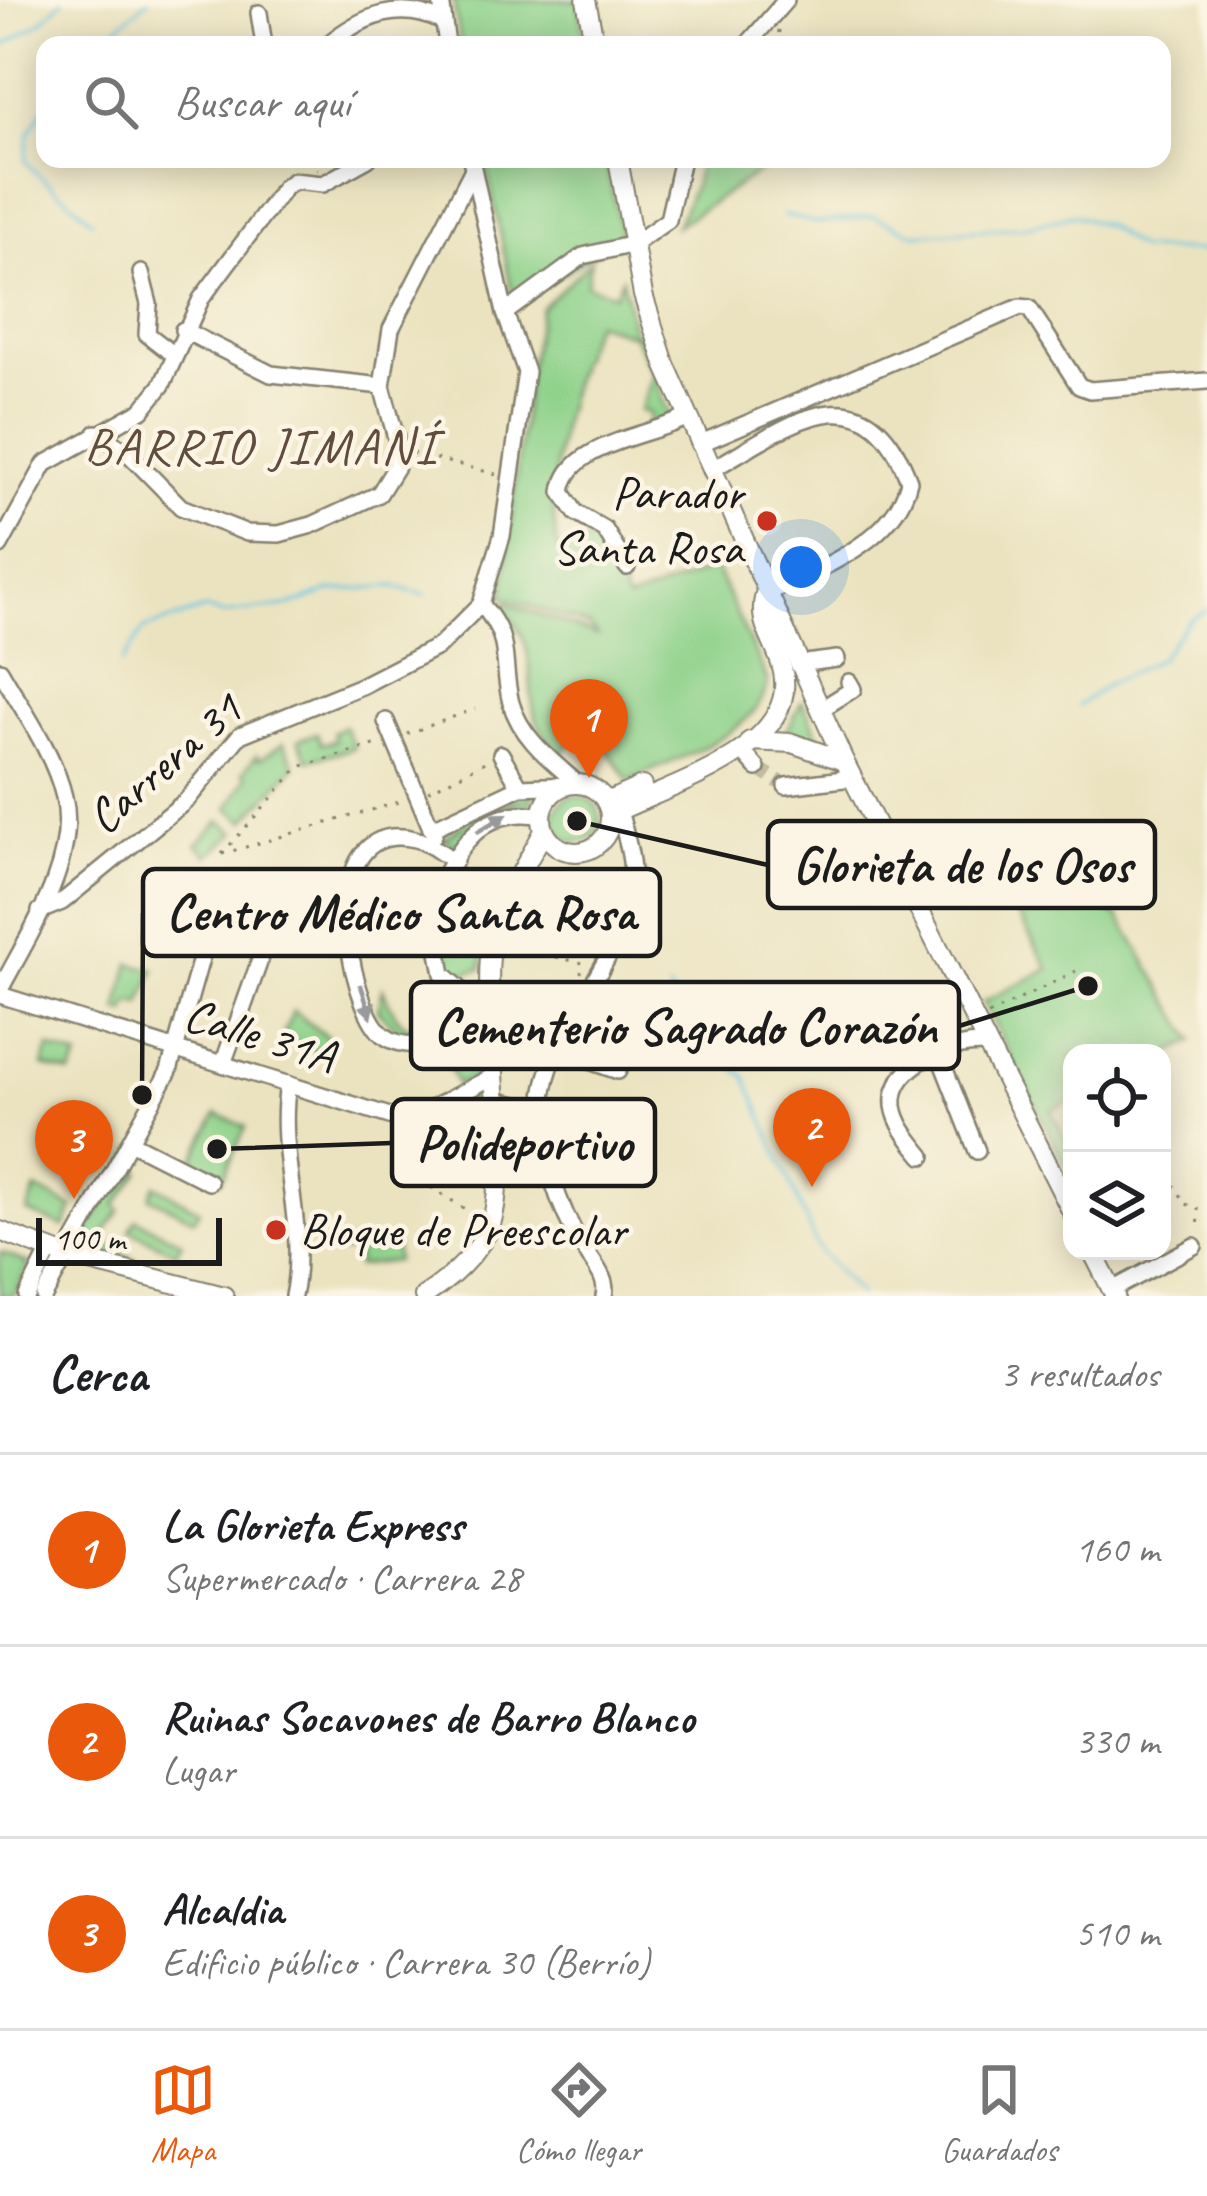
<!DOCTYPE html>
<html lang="es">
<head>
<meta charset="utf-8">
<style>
	:root { --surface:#fff; --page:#f2f2f2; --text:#202124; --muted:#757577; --line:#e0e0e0; --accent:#ea580c }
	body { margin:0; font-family:Caveat,sans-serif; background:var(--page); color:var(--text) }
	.controls { position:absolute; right:36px; bottom:36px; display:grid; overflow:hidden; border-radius:24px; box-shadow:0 6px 30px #0003 }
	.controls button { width:108px; height:108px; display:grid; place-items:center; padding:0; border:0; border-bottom:3px solid var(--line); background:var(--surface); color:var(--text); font:60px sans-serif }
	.scale { position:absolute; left:36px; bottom:30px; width:186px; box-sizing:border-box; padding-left:12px; border:6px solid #1c1c1c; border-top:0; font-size:33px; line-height:42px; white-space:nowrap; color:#1c1c1c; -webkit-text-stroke:9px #fcf5e5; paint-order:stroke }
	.you { position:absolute; left:801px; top:567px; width:42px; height:42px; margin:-30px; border:9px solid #fff; border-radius:50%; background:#1a73e8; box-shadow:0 0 0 18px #1a73e833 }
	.badge { display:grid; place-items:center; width:78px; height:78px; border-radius:50%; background:var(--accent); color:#fff; font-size:39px; font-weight:700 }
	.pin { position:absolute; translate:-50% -99px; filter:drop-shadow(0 3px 6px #0008) }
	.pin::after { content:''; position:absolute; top:63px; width:42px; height:36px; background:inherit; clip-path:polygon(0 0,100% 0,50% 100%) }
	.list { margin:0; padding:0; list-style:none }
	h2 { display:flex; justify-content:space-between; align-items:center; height:156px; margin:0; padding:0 48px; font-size:51px }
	h2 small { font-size:39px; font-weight:400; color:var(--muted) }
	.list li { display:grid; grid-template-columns:78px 1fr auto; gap:36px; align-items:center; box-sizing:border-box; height:192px; padding:0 48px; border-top:3px solid var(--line) }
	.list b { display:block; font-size:45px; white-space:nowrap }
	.list p { margin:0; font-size:39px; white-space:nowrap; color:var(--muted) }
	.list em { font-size:39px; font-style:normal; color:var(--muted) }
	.icon { flex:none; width:66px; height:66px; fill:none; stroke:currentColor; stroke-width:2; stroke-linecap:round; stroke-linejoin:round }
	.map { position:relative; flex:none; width:1207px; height:1296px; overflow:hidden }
	.search { position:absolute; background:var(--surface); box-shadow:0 6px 30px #0003; left:36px; right:36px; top:36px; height:132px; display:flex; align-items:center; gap:30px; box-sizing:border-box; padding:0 42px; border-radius:24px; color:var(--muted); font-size:45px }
	.sheet { height:732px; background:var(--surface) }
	nav { display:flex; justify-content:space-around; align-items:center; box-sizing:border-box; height:168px; border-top:3px solid var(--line); background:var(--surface); font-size:33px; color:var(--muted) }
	nav a { display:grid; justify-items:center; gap:6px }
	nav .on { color:var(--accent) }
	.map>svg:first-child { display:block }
	.green { fill:#8dd18a; stroke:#547653; stroke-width:3 }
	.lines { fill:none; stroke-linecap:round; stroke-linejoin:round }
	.stream { stroke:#63c5e1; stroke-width:3 }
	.minor-tunnel { stroke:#c2bb9f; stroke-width:15; stroke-dasharray:15 8; stroke-linecap:butt }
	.minor-casing { stroke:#84806e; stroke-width:20 }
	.major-casing { stroke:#84806e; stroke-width:22 }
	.path { stroke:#84806e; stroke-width:3; stroke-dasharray:3 9; stroke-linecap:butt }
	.minor { stroke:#fff; stroke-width:15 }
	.major { stroke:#fff; stroke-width:18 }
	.oneway { fill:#999 }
	.poi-dot { fill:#c8321e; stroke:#fcf5e5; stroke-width:4.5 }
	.labels { text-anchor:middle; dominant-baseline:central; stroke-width:9; stroke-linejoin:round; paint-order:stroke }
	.poi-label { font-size:48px; fill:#1c1c1c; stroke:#fcf5e5; text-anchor:end }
	.street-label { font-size:48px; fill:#1c1c1c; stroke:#fcf5e5 }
	.neighbourhood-label { font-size:51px; letter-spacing:3px; fill:#614d3f; stroke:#fcf5e5 }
	.leader { fill:none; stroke:#1c1c1c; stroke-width:4.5 }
	.callout-dot { fill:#1c1c1c; stroke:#fcf5e5; stroke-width:4.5 }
	.callout { fill:#fcf5e5; stroke:#1c1c1c; stroke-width:4.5 }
	.callout-label { font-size:51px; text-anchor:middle; font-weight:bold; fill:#1c1c1c }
</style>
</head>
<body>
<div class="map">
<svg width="1207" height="1296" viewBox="0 0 1207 1296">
	<rect width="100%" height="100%" fill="#fcf5e5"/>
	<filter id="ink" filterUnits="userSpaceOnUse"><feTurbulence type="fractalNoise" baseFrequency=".00833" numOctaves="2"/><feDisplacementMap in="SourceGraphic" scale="24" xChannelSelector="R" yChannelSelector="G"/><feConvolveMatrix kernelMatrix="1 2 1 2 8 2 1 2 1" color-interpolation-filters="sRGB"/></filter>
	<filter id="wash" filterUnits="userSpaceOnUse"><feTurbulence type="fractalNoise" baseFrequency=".004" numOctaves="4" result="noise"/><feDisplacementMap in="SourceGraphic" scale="48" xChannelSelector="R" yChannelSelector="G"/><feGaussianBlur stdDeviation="2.7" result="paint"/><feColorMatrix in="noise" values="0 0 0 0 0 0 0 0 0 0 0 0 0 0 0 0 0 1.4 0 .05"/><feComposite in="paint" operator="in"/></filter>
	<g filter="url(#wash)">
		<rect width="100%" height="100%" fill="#ebe3c0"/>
		<g class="green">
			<polygon points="453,0 578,0 586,45 461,45"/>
			<polygon points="485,159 605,159 624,245 606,246 525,298 513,297"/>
			<polygon points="699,159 759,159 759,172 676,226 695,183"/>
			<path d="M591,261L586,285L615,294L622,278L634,334H648L662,399L673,420L648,427L649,413L640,411L653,374L634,335L595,322C566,385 544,481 558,549L601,537L627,601L715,568L768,681C760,735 674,758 629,781L598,736L578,728L563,754C504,708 556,656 500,607L506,603L599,636L590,626L503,597L528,372L541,308Z"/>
			<polygon points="802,701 820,739 786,733"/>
			<polygon points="344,726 354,748 308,760 298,740 317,733 321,744 335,741 333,732"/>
			<polygon points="284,743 295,766 245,821 228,808 247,777 243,772 257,755 260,759"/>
			<path d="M534,791L530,805C495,800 477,818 460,847L443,839L481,812Z"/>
			<circle cx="577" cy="819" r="23"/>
			<polygon points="220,821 236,832 209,856 197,844"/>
			<polygon points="1044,878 1119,917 1194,1041 1162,1056 1072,1053 1072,1100 1051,1111 1072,1152 1072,1178 983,1002 1049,969 1006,894"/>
			<polygon points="433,906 492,913 481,969 446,975"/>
			<polygon points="130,963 155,970 141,1004 130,1003 126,1013 118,1011"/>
			<path d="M449,987L460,1001V1018L439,1033L402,1035L378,1010L383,989C395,1020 406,1037 441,1028L459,1009Z"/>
			<polygon points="293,1011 330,1039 320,1054 282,1038"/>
			<polygon points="458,1042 468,1058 486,1060 488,1072 457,1085 442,1049"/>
			<polygon points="49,1048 79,1058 71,1074 43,1066"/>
			<polygon points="483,1088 490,1163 483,1133 469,1121 452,1137 439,1135 430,1123"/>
			<polygon points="217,1114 246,1127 221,1181 189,1168"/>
			<polygon points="134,1148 144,1154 136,1169 140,1171 116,1205 120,1210 100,1240 177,1283 80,1245"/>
			<polygon points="155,1185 199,1210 194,1219 150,1197"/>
			<polygon points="36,1189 73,1208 64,1227 27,1212"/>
			<polygon points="136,1219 182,1242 176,1253 130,1230"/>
			<polygon points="395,1241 396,1261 357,1266 357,1249 340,1252 337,1243"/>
			<polygon points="0,1252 29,1264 14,1296 0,1296"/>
		</g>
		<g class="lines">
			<g class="stream">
				<polyline points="97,45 148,0"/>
				<polyline points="0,48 40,23 63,0"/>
				<path d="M45,106L29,134L26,161C45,186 72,197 92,221"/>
				<polyline points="783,215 818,223 874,216 914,234 1025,227 1073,215 1107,226 1139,249 1207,251"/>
				<polyline points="122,662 144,629 205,609 223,614 292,605 330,591 392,586 426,595"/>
				<polyline points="1078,706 1108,684 1159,659 1188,621 1207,610"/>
				<polyline points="669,990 700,1040 746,1077 818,1249 860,1296"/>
			</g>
		</g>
	</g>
	<g filter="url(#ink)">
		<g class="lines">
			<polyline class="minor-tunnel" points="757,768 786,786"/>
			<g class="minor-casing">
				<g id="minor">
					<polyline points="441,0 447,45"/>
					<polyline points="259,13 264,45"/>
					<path d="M327,45C361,16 401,0 442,22"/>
					<polyline points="747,45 786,0"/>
					<polyline points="141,273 149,304 147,334 174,355"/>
					<polyline points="505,313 583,256 634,244 668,220 682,159"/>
					<polyline points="183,330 271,374 382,386"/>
					<polyline points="96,433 126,451 181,507 247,533 279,534 312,525 379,494 397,465 399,449 382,386 391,329 472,171"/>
					<polyline points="699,444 1020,307 1029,308 1079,386 1090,390 1207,381"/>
					<path d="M711,470C787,427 865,361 909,481C895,543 816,570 765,594"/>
					<polyline points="0,546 45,464 142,410 162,385 201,299 284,188 293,181 323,184 368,159"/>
					<path d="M627,567L605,530L576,513L562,492C567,443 648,437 688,417"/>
					<path d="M481,604C514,641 500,660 511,703C521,738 552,761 578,784"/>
					<polyline points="798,664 837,659"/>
					<path d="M0,670C22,709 54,753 64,797C79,860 28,936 0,990"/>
					<polyline points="820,710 853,689 849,682"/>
					<polyline points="386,721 434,835"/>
					<polyline points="743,752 757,768"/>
					<polyline points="501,754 520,787"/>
					<polyline points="786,786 852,778"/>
					<polyline points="431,829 520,787 569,785"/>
					<path d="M455,861C442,854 429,842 415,839C312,815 348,1006 383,1035C407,1053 449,1044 466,1021L459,988L443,974L430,904C455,854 478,803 542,816"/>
					<polyline points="40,911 62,902 187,800 240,735 361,686 439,646 481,604 502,536 526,372 505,313 471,159"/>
					<polyline points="0,995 396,1118 419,1115 492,1077"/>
					<polyline points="459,1031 468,1046 491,1053"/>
					<polyline points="491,1041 555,1049 618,1071"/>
					<polyline points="938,1052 977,1151"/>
					<polyline points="223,1064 260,960"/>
					<path d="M288,1084C276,1156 308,1225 293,1296"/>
					<polyline points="493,1100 541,1110"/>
					<polyline points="130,1142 209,1182"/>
					<path d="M923,1156C911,1141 897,1126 894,1106C889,1064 956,1040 988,1045"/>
					<polyline points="1112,1290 1194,1246"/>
					<polyline points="27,1296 50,1250"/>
					<polyline points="44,1296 169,1071 206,941"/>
					<path d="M604,1296C609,1279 592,1262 583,1247C560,1211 538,1150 542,1106C548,1020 631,961 632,874C632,854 624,830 619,810"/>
				</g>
			</g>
			<g class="major-casing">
				<g id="major">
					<polyline points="586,0 595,45"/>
					<polyline points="618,159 643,295 665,364 844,761 1072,1212"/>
					<polyline points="750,741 792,743 844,761"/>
					<circle cx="576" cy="818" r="34"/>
					<polyline points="606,802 642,786"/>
					<path d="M610,815C663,787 799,751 783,672C777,641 756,626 765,594"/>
					<polyline points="0,1231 63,1255 224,1296"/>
					<polyline points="1092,1251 1115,1296"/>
					<path d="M424,1296C450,1279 473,1259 488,1231C512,1185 484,1021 490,957C495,911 523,871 544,831"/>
				</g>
			</g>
			<g class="path">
				<polyline points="778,45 779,29"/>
				<polyline points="311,159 317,171"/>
				<polyline points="412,453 496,474"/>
				<polyline points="407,734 475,709"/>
				<polyline points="428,791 489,760"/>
				<polyline points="222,854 299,767 381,743"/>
				<polyline points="222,854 402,801"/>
				<polyline points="917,875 975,842 1040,874"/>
				<polyline points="509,947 583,963 581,973"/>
				<polyline points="503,999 514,1002 514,995 564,1006"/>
				<polyline points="988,1015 1076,971"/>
				<polyline points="426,1128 448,1141 468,1121"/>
				<polyline points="431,1187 474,1215"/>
				<polyline points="1162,1192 1175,1186 1186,1204 1198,1208 1199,1230"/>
			</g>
			<use href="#minor" class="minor"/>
			<use href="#major" class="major"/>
		</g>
		<defs><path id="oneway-solid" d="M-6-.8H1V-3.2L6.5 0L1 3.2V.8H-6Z" transform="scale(3)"/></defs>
		<g class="oneway">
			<use href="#oneway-solid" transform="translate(492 823) rotate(-31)"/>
			<use href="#oneway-solid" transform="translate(366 1001) rotate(72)"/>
		</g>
	</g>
	<g class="poi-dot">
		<circle cx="767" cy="521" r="12"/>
		<circle cx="276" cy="1230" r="12"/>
	</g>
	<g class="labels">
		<g class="poi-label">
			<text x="743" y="493">Parador<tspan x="743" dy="55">Santa Rosa</tspan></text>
			<text x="300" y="1230" text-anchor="start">Bloque de Preescolar</text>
		</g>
		<g class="street-label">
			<text transform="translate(164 763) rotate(-41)">Carrera 31</text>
			<text transform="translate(260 1035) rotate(17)">Calle 31A</text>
		</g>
		<g class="neighbourhood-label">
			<text x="261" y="446">BARRIO JIMANÍ</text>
		</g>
	</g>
	<path class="leader" d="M577 821L768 865M142 1095L143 913M1088 986L959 1026M217 1149L392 1143"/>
	<g class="callout-dot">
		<circle cx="577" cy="821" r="12"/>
		<circle cx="142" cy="1095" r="12"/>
		<circle cx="1088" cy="986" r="12"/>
		<circle cx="217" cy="1149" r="12"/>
	</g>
	<g class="callout">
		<rect x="768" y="821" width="387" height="87" rx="12"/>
		<rect x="143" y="869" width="517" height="87" rx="12"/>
		<rect x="411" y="982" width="548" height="87" rx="12"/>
		<rect x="392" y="1099" width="263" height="87" rx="12"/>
	</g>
	<g class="callout-label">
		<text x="962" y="882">Glorieta de los Osos</text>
		<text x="401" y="930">Centro Médico Santa Rosa</text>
		<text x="685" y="1044">Cementerio Sagrado Corazón</text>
		<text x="524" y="1160">Polideportivo</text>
	</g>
</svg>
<div class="controls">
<button><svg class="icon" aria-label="locate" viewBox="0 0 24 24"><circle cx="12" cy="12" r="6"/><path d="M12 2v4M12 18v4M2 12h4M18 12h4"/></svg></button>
<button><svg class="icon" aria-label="layers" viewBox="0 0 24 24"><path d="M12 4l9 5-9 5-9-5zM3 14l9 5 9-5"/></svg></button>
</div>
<div class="scale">100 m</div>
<div class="you"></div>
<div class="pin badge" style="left:589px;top:778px">1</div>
<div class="pin badge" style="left:812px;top:1187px">2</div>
<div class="pin badge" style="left:74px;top:1199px">3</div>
<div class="search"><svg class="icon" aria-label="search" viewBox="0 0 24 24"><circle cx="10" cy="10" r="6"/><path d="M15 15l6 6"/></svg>Buscar aquí</div>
</div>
<section class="sheet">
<h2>Cerca<small>3 resultados</small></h2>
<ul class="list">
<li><span class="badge">1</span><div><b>La Glorieta Express</b><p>Supermercado · Carrera 28</p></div><em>160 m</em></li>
<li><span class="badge">2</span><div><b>Ruinas Socavones de Barro Blanco</b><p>Lugar</p></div><em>330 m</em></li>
<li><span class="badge">3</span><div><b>Alcaldia</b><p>Edificio público · Carrera 30 (Berrío)</p></div><em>510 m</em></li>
</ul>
</section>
<nav>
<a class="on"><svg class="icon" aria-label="map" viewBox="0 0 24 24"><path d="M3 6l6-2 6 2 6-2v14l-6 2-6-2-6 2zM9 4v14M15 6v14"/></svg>Mapa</a>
<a><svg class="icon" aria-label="directions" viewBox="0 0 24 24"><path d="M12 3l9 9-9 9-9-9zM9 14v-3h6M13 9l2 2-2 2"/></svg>Cómo llegar</a>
<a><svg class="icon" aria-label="saved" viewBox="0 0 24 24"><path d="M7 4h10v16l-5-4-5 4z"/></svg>Guardados</a>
</nav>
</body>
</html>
